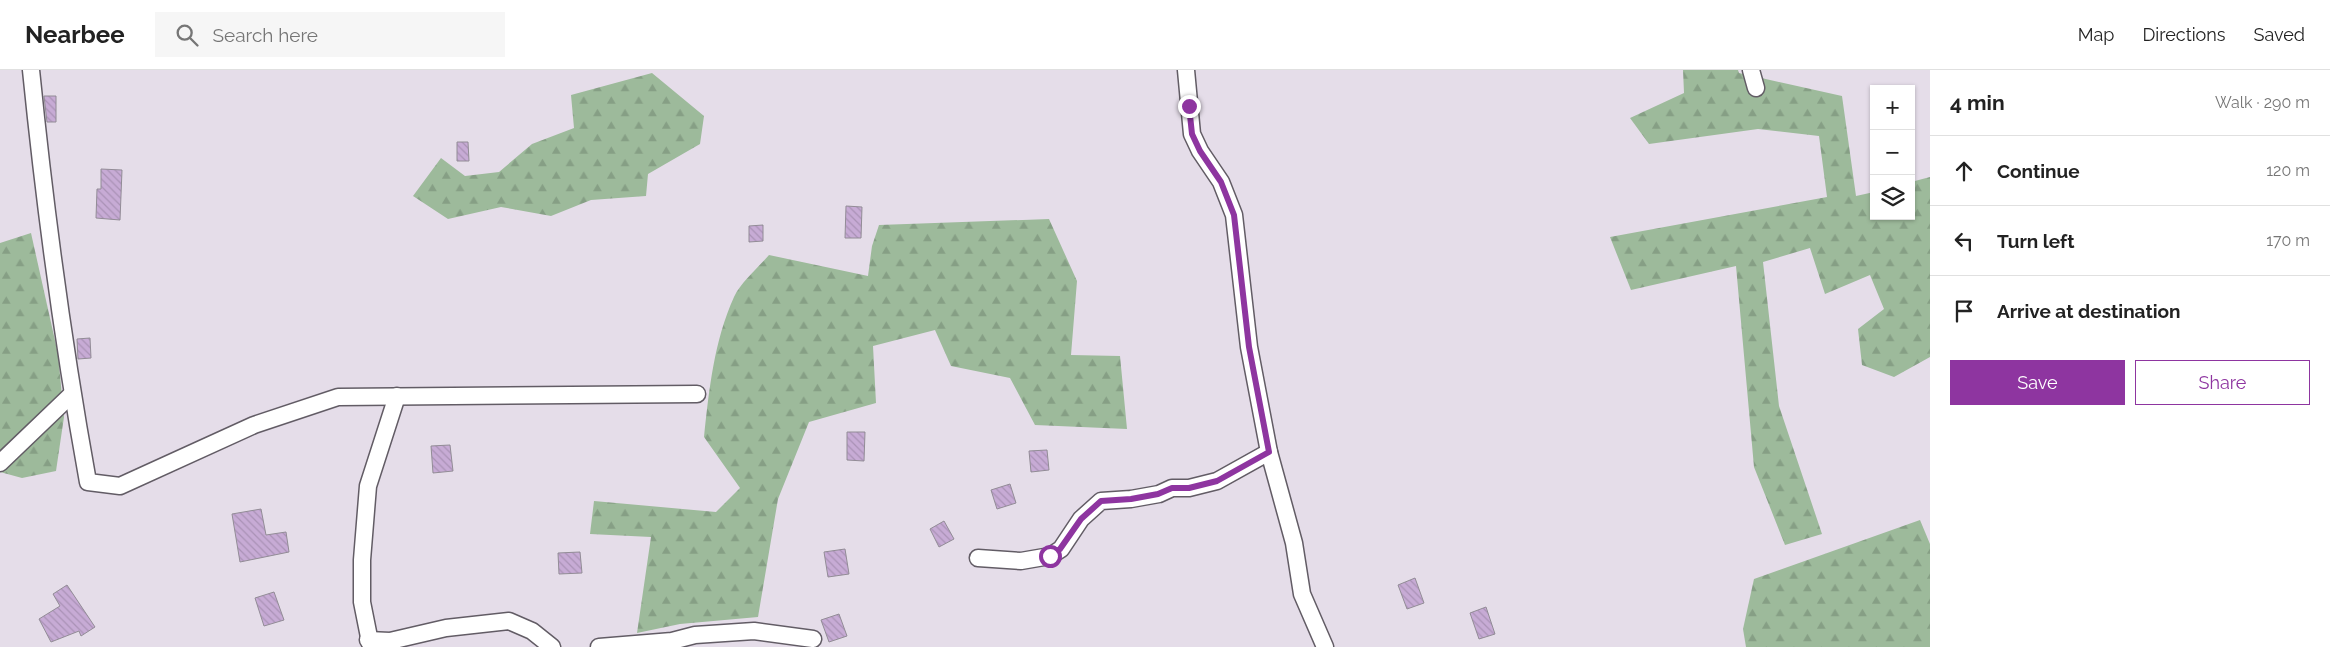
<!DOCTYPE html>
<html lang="en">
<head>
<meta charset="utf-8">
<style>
	:root { --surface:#fff; --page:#f6f6f6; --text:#222; --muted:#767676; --line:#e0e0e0; --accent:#8e35a0 }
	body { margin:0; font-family:Raleway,sans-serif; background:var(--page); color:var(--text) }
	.controls { position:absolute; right:15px; top:15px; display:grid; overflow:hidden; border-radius:0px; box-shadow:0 1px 4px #0004 }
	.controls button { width:45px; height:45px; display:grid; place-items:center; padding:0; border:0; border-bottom:1px solid var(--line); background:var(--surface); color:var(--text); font:25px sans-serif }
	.stop { position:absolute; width:15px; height:15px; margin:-11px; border:4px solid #8e35a0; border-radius:50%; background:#fff }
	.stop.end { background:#8e35a0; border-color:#fff; box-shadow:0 1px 5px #0008 }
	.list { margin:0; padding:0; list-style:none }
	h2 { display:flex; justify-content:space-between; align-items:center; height:65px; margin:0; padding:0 20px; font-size:21px }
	h2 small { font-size:16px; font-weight:400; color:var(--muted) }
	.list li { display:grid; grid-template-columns:32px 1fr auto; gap:15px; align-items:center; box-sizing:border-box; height:70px; padding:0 20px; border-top:1px solid var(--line) }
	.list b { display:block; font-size:19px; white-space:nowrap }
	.list em { font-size:16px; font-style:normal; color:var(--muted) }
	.actions { display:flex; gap:10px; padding:15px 20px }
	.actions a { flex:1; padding:11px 0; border:1px solid var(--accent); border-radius:0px; text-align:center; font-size:18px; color:var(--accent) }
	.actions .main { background:var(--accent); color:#fff }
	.icon { flex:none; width:28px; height:28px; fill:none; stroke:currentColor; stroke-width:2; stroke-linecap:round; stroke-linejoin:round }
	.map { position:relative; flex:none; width:1930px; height:577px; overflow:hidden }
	header { display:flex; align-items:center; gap:30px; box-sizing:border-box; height:70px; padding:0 25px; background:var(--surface); border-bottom:1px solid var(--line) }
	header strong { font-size:24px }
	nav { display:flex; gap:28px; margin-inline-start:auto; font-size:18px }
	.search { width:350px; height:45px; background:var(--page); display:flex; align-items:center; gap:12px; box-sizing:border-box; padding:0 18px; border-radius:0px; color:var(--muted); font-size:19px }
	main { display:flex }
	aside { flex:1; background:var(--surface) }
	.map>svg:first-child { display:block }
	.forest { fill:url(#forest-firs) }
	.building { fill:url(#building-back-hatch); stroke:#928c96 }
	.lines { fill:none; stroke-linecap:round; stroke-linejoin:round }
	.minor-casing { stroke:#625c65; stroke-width:19 }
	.minor { stroke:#fff; stroke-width:16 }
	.route { stroke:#8e35a0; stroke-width:6 }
</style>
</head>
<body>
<header>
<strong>Nearbee</strong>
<div class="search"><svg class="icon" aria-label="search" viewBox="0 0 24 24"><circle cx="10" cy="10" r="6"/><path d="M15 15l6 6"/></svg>Search here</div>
<nav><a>Map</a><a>Directions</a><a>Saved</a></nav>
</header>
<main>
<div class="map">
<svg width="1930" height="577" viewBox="0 0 1930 577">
	<defs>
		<pattern id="forest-firs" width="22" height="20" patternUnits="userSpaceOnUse" patternTransform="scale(1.25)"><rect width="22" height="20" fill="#9dba9b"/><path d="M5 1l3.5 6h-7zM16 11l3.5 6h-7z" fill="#869f85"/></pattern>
		<pattern id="building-back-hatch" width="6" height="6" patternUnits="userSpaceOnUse" patternTransform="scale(1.25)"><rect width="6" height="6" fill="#c7abd5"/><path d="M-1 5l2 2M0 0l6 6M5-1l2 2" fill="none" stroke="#aa92b6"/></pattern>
	</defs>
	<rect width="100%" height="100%" fill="#e5dde9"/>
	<g class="forest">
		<polygon points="1683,0 1738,0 1739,3 1842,26 1856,126 1874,122 1874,146 1911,146 1911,112 1930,107 1930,287 1894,307 1862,295 1858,259 1884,239 1870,205 1825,224 1810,178 1763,192 1779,336 1822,464 1785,475 1754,397 1736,196 1631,220 1610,167 1827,127 1819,66 1758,59 1649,74 1630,48 1684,23"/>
		<polygon points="652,3 704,46 700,74 648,104 646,126 591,130 551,146 501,137 448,149 413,126 441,88 465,106 499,102 532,74 574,58 571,25"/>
		<path d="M1049,149L1077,211L1071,285L1120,286L1127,359L1035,355L1010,308L951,296L935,260L873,276L876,333L809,352L778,429L758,547L680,554L637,563L651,467L590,464L594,431L716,442L740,418L704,367C709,320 714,271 734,227C741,212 758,198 769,185L868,206L872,176L879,155Z"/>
		<polygon points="31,163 58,284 64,347 56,401 22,408 0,402 0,173"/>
		<polygon points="1920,450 1930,474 1930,577 1746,577 1743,559 1754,509"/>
	</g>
	<g class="building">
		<polygon points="44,26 56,26 56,52 47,52"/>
		<polygon points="457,72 468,72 469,91 457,91"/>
		<polygon points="101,99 122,100 120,150 96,148 97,119 101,119"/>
		<polygon points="846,136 862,137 861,168 845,168"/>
		<polygon points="763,155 763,171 749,172 749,156"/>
		<polygon points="90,268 91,288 78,289 77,269"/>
		<polygon points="847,362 865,362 864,391 847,390"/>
		<polygon points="450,375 453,401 433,403 431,376"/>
		<polygon points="1047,380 1049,400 1031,402 1029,381"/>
		<polygon points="1010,414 1016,433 997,439 991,420"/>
		<polygon points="261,439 266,465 286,462 289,482 240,492 232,444"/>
		<polygon points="944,451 954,469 939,477 930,459"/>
		<polygon points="845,479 849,504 828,507 824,482"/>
		<polygon points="580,482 582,503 559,504 558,483"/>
		<polygon points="1415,508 1424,533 1407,539 1398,515"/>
		<polygon points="67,515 95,557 81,566 79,561 51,572 39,549 60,536 53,524"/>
		<polygon points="274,522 284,550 264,556 255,528"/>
		<polygon points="1486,537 1495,564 1479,569 1470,543"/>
		<polygon points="839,544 847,566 829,572 821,550"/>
	</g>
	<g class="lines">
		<g class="minor-casing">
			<g id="minor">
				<path d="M31,0C45,139 63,274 88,412L120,416L254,355L338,327L697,324"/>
				<polyline points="1186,0 1192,64 1200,81 1221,112 1234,145 1249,277 1269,382 1294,473 1302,524 1325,577"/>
				<polyline points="1751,0 1756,18"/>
				<polyline points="0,393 72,324"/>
				<polyline points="978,488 1021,491 1050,486 1061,479 1081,449 1101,431 1131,429 1159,424 1172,418 1189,418 1217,411 1269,382"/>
				<polyline points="368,570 390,571 446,558 509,551 532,561 552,577"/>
				<polyline points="371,577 362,532 362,490 368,416 397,326"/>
				<polyline points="599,577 672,571 695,565 754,561 813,569"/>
			</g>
		</g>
		<use href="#minor" class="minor"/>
	</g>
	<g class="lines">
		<polyline class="route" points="1050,486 1060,479 1081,449 1101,431 1131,429 1158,424 1172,418 1189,418 1217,411 1269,382 1249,277 1234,145 1221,112 1200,81 1192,64 1189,36"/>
	</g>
</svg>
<div class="controls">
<button>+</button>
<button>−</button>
<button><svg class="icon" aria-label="layers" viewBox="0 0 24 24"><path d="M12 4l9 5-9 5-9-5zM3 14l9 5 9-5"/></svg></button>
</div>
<div class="stop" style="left:1050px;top:486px"></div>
<div class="stop end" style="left:1189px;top:36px"></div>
</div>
<aside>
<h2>4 min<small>Walk · 290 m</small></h2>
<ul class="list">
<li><svg class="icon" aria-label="ahead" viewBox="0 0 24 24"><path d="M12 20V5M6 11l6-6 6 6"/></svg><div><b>Continue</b></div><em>120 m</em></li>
<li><svg class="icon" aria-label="left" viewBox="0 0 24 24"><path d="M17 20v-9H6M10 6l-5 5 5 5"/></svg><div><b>Turn left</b></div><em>170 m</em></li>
<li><svg class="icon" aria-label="arrive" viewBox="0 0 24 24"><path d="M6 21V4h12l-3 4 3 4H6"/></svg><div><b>Arrive at destination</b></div></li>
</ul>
<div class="actions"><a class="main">Save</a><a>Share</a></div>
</aside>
</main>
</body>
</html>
